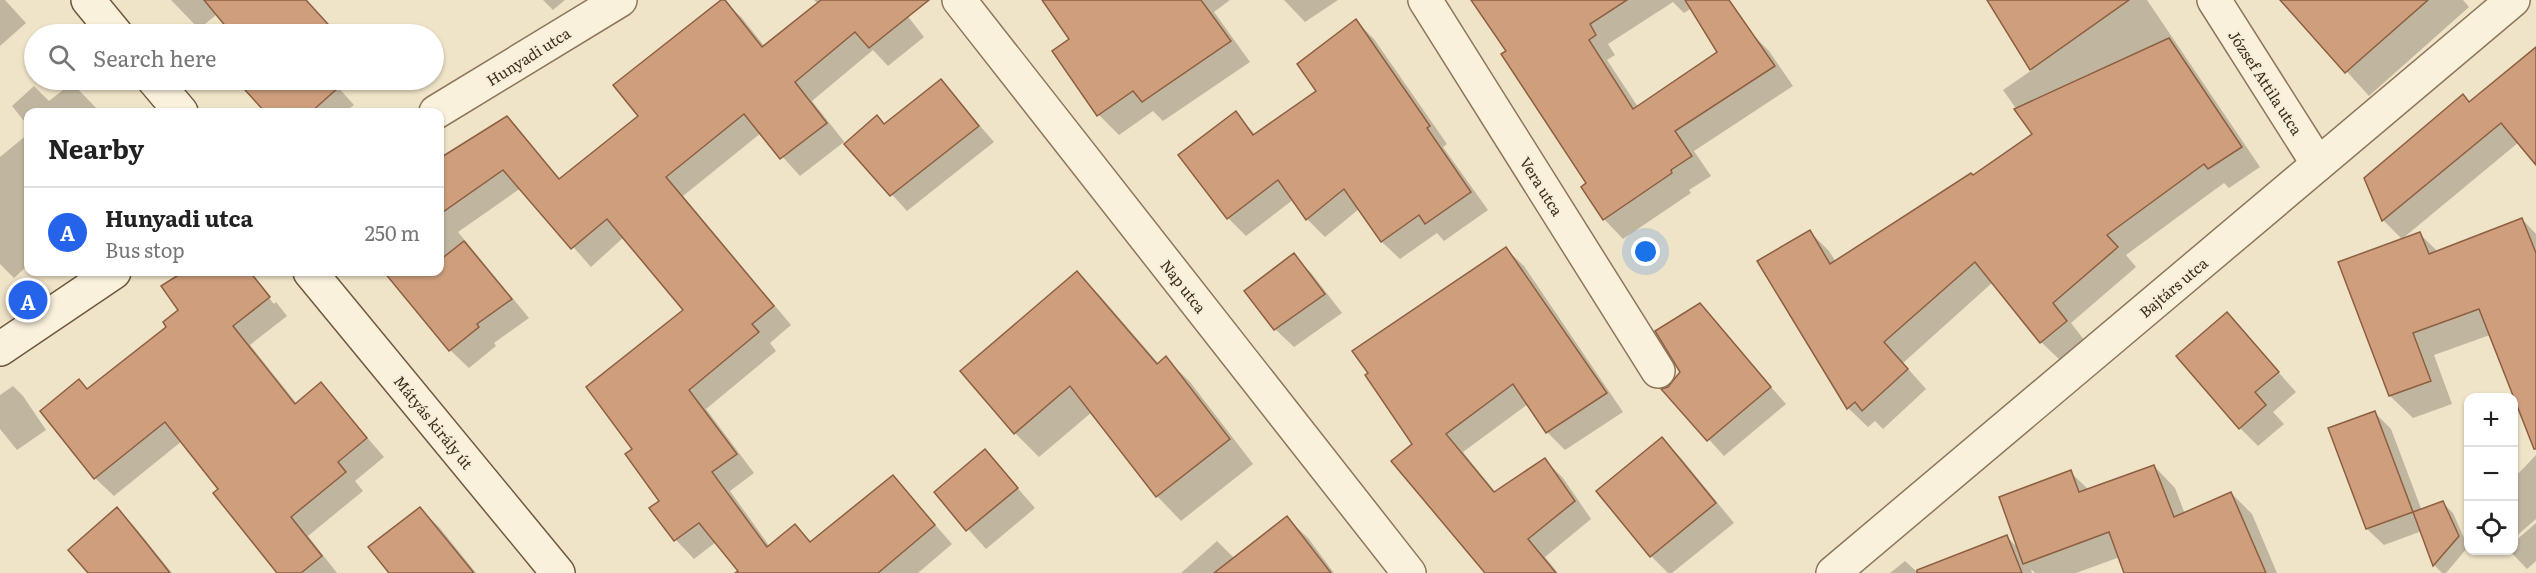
<!DOCTYPE html>
<html lang="en">
<head>
<meta charset="utf-8">
<style>
	:root { --surface:#fff; --page:#f6f6f6; --text:#222; --muted:#767676; --line:#e0e0e0; --accent:#2563eb }
	body { margin:0; font-family:Literata,serif; background:var(--page); color:var(--text) }
	.controls { position:absolute; right:18px; bottom:18px; display:grid; overflow:hidden; border-radius:12px; box-shadow:0 2px 4px #0004 }
	.controls button { width:54px; height:54px; display:grid; place-items:center; padding:0; border:0; border-bottom:2px solid var(--line); background:var(--surface); color:var(--text); font:30px sans-serif }
	.you { position:absolute; left:1646px; top:252px; width:21px; height:21px; margin:-15px; border:4px solid #fff; border-radius:50%; background:#1a73e8; box-shadow:0 0 0 9px #1a73e833 }
	.badge { display:grid; place-items:center; width:39px; height:39px; border-radius:50%; background:var(--accent); color:#fff; font-size:20px; font-weight:700 }
	.pin { position:absolute; translate:-50% -50%; border:3px solid #fff; box-shadow:0 2px 6px #0006 }
	.list { margin:0; padding:0; list-style:none }
	h2 { display:flex; justify-content:space-between; align-items:center; height:78px; margin:0; padding:0 24px; font-size:26px }
	h2 small { font-size:20px; font-weight:400; color:var(--muted) }
	.list li { display:grid; grid-template-columns:39px 1fr auto; gap:18px; align-items:center; box-sizing:border-box; height:90px; padding:0 24px; border-top:2px solid var(--line) }
	.list b { display:block; font-size:22px; white-space:nowrap }
	.list p { margin:0; font-size:20px; white-space:nowrap; color:var(--muted) }
	.list em { font-size:20px; font-style:normal; color:var(--muted) }
	.icon { flex:none; width:33px; height:33px; fill:none; stroke:currentColor; stroke-width:2; stroke-linecap:round; stroke-linejoin:round }
	.map { position:relative; flex:none; width:2536px; height:573px; overflow:hidden }
	.search { position:absolute; background:var(--surface); box-shadow:0 2px 4px #0004; left:24px; top:24px; width:420px; height:66px; display:flex; align-items:center; gap:15px; box-sizing:border-box; padding:0 21px; border-radius:33px; color:var(--muted); font-size:22px }
	.panel { position:absolute; background:var(--surface); box-shadow:0 2px 4px #0004; left:24px; top:108px; width:420px; height:168px; border-radius:12px }
	.map>svg:first-child { display:block }
	.shadow { fill:#0003 }
	.building { fill:#cf9f7d; stroke:#8d5f41; stroke-width:1.5 }
	.lines { fill:none; stroke-linecap:round; stroke-linejoin:round }
	.street-casing { stroke:#8d765c; stroke-width:36 }
	.secondary-casing { stroke:#6f573f; stroke-width:36 }
	.street { stroke:#faf1dc; stroke-width:33 }
	.secondary { stroke:#faf1dc; stroke-width:33 }
	.labels { text-anchor:middle; dominant-baseline:central; stroke-width:4.5; stroke-linejoin:round; paint-order:stroke }
	.street-label { font-size:15px; fill:#3d2e20; stroke:#f7eed8 }
</style>
</head>
<body>
<div class="map">
<svg width="2536" height="573" viewBox="0 0 2536 573">
	<rect width="100%" height="100%" fill="#f0e4c8"/>
	<g class="shadow">
		<polygon points="0,0 5,0 26,23 0,46"/>
		<polygon points="171,0 234,0 199,29"/>
		<polygon points="259,0 305,0 337,34 234,34 228,27"/>
		<polygon points="543,0 565,0 553,10"/>
		<polygon points="723,0 742,18 765,47 818,4 814,0 895,0 924,37 888,66 873,50 812,101 846,144 885,126 941,81 994,142 907,211 844,142 800,176 761,133 683,196 791,325 770,343 776,351 706,409 754,473 730,491 770,547 795,526 812,543 893,477 952,544 918,573 742,573 716,542 694,559 676,540 651,508 661,501 634,449 686,310 624,237 591,267 521,188 458,232 529,318 494,343 496,346 469,368 450,350 385,272 440,272 440,159 507,118 561,180 641,116"/>
		<polygon points="1044,0 1230,0 1214,12 1250,62 1163,121 1153,111 1119,135 1099,115 1054,51 1071,39"/>
		<polygon points="1284,0 1338,0 1305,22"/>
		<polygon points="1473,0 1704,0 1684,13 1673,2 1608,44 1615,55 1607,60 1638,107 1749,31 1769,51 1793,86 1694,151 1711,176 1689,190 1691,193 1623,239 1604,219 1588,184 1508,51"/>
		<polygon points="2006,0 2147,0 2260,167 2229,188 2224,183 2126,255 2136,267 2071,323 2085,341 2061,361 2041,342 1993,282 1903,363 1926,389 1883,429 1875,421 1868,427 1848,408 1760,261 1809,231 1829,251 1836,262 1973,177 2034,134 2003,90 2032,70 1993,8"/>
		<polygon points="2282,0 2463,0 2469,7 2369,96"/>
		<polygon points="1356,21 1374,39 1447,144 1443,147 1488,210 1444,241 1437,233 1400,259 1382,242 1359,209 1325,237 1307,219 1294,199 1246,236 1228,218 1235,113 1256,135 1318,91"/>
		<polygon points="2536,59 2536,161 2519,142 2402,239 2383,220 2366,179 2470,103"/>
		<polygon points="238,80 343,80 336,85 354,105 345,112 267,112"/>
		<polygon points="72,83 100,112 28,112 28,126 12,106 34,86 49,101"/>
		<polygon points="28,134 28,265 14,278 0,264 0,157"/>
		<polygon points="2522,219 2536,234 2536,434 2490,335 2434,355 2452,404 2413,418 2390,396 2340,263 2420,234 2438,252"/>
		<polygon points="1506,249 1524,266 1623,412 1565,450 1547,432 1528,404 1463,452 1496,493 1545,460 1563,478 1591,519 1545,557 1558,573 1487,573 1414,444"/>
		<polygon points="1293,255 1312,274 1342,313 1294,347 1275,329"/>
		<polygon points="186,272 248,272 274,304 276,302 287,316 250,345 297,404 321,384 384,457 355,481 363,491 308,536 337,573 279,573 220,489 182,441 114,496 95,478 88,390 168,327 180,310 163,287"/>
		<polygon points="1077,273 1101,297 1159,364 1166,358 1190,382 1253,464 1181,521 1157,496 1092,412 1039,457 1015,433 962,371"/>
		<polygon points="1699,305 1786,404 1724,456 1664,390 1669,388 1682,372"/>
		<polygon points="2227,314 2296,392 2273,412 2284,424 2258,446 2240,428"/>
		<polygon points="13,386 23,396 46,430 17,450 0,429 0,395"/>
		<polygon points="2375,413 2391,429 2422,511 2443,503 2453,513 2468,547 2446,573 2442,573 2434,565 2422,531 2384,545 2367,529 2330,429"/>
		<polygon points="1662,439 1681,458 1734,523 1672,573 1668,573 1651,556"/>
		<polygon points="985,451 1035,508 986,549 936,493"/>
		<polygon points="2536,455 2536,519 2514,538 2514,478"/>
		<polygon points="2154,466 2175,488 2185,514 2231,493 2252,514 2277,573 2126,573 2120,557 2076,573 2035,573 2031,569 2032,573 1890,573 1905,561 1916,571 2007,537 2020,550 2070,472 2089,490"/>
		<polygon points="117,509 134,526 172,573 90,573"/>
		<polygon points="420,509 439,527 476,573 391,573"/>
		<polygon points="1287,518 1308,538 1334,573 1181,573 1217,541 1235,559"/>
		<polygon points="2536,523 2536,561 2527,569 2509,550 2514,550 2514,542"/>
	</g>
	<g class="building">
		<polygon points="204,0 306,0 337,34 232,34"/>
		<polygon points="721,0 725,0 762,47 821,0 929,0 869,48 855,32 795,82 827,123 780,159 744,114 666,177 774,306 752,324 759,332 689,390 737,454 712,472 767,547 795,524 810,542 893,475 935,525 878,573 735,573 738,571 699,523 674,541 649,508 659,501 625,454 632,449 586,387 683,310 607,219 571,249 503,170 440,214 440,158 507,116 559,179 638,116 613,85"/>
		<polygon points="1042,0 1201,0 1231,41 1142,102 1133,91 1097,116 1052,51 1069,39"/>
		<polygon points="1471,0 1627,0 1590,24 1596,35 1589,40 1633,109 1717,52 1685,0 1729,0 1775,66 1675,131 1692,156 1671,170 1672,173 1603,220 1581,187 1586,183 1501,54 1506,51"/>
		<polygon points="1987,0 2129,0 2030,70"/>
		<polygon points="2280,0 2428,0 2345,73"/>
		<polygon points="1356,19 1430,126 1427,128 1471,192 1425,224 1419,215 1381,242 1344,189 1306,220 1278,180 1227,219 1178,155 1236,111 1253,135 1316,91 1297,64"/>
		<polygon points="2169,38 2242,147 2208,169 2204,164 2107,235 2118,247 2053,303 2067,321 2040,343 1975,262 1884,342 1908,369 1862,411 1855,402 1847,409 1757,261 1810,230 1830,264 1971,173 1973,175 2032,134 2014,109"/>
		<polygon points="2536,47 2536,165 2501,123 2382,221 2364,178 2463,94 2469,102"/>
		<polygon points="941,79 979,126 890,196 844,144 877,115 884,124"/>
		<polygon points="236,80 332,80 339,87 311,112 265,112"/>
		<polygon points="2522,218 2536,253 2536,449 2534,449 2479,309 2413,333 2431,381 2389,396 2338,262 2420,232 2429,254"/>
		<polygon points="464,241 512,299 477,324 479,327 449,351 384,272 440,272 440,260"/>
		<polygon points="1506,247 1607,393 1546,433 1513,384 1446,434 1494,492 1545,458 1575,501 1528,539 1556,573 1485,573 1391,461 1412,444 1365,375 1368,373 1352,351"/>
		<polygon points="1294,253 1325,294 1274,330 1244,291"/>
		<polygon points="1077,271 1157,364 1166,356 1230,439 1156,497 1070,386 1014,434 960,371"/>
		<polygon points="183,272 250,272 270,297 233,326 295,404 321,382 367,438 338,462 346,472 291,517 322,556 301,573 277,573 213,493 218,489 165,422 94,479 40,411 79,379 87,389 166,327 163,322 178,310 161,286"/>
		<polygon points="1700,303 1771,387 1707,441 1661,389 1668,387 1680,372 1655,331"/>
		<polygon points="2227,312 2279,372 2255,392 2266,405 2239,429 2176,356"/>
		<polygon points="2375,411 2413,512 2366,529 2328,428"/>
		<polygon points="1662,437 1716,503 1650,557 1596,491"/>
		<polygon points="985,449 1018,488 966,531 934,492"/>
		<polygon points="2154,465 2174,517 2231,492 2266,573 2124,573 2109,532 2023,564 1999,497 2071,470 2079,492"/>
		<polygon points="2443,501 2459,536 2433,566 2413,512"/>
		<polygon points="117,507 147,544 170,573 88,573 68,550"/>
		<polygon points="420,507 474,573 389,573 368,547"/>
		<polygon points="1287,516 1331,573 1214,573"/>
		<polygon points="2007,535 2022,573 1917,573 1917,570"/>
	</g>
	<g class="lines">
		<g class="street-casing">
			<g id="street">
				<polyline points="959,0 1409,573"/>
				<polyline points="1425,0 1658,371"/>
				<polyline points="2214,0 2318,164"/>
				<polyline points="436,112 620,0"/>
				<polyline points="1833,573 2513,0"/>
			</g>
		</g>
		<g class="secondary-casing">
			<g id="secondary">
				<polyline points="88,0 116,34"/>
				<polyline points="154,80 181,112"/>
				<polyline points="310,272 558,573"/>
				<polyline points="0,349 114,272"/>
			</g>
		</g>
		<use href="#street" class="street"/>
		<use href="#secondary" class="secondary"/>
	</g>
	<g class="labels">
		<g class="street-label">
			<text transform="translate(528 56) rotate(-32)">Hunyadi utca</text>
			<text transform="translate(2266 82) rotate(57)">József Attila utca</text>
			<text transform="translate(1542 186) rotate(58)">Vera utca</text>
			<text transform="translate(1184 286) rotate(52)">Nap utca</text>
			<text transform="translate(2173 287) rotate(-40)">Bajtárs utca</text>
			<text transform="translate(434 422) rotate(51)">Mátyás király út</text>
		</g>
	</g>
</svg>
<div class="controls">
<button>+</button>
<button>−</button>
<button><svg class="icon" aria-label="locate" viewBox="0 0 24 24"><circle cx="12" cy="12" r="6"/><path d="M12 2v4M12 18v4M2 12h4M18 12h4"/></svg></button>
</div>
<div class="you"></div>
<div class="pin badge" style="left:28px;top:300px">A</div>
<div class="search"><svg class="icon" aria-label="search" viewBox="0 0 24 24"><circle cx="10" cy="10" r="6"/><path d="M15 15l6 6"/></svg>Search here</div>
<section class="panel">
<h2>Nearby<small></small></h2>
<ul class="list">
<li><span class="badge">A</span><div><b>Hunyadi utca</b><p>Bus stop</p></div><em>250 m</em></li>
</ul>
</section>
</div>
</body>
</html>
